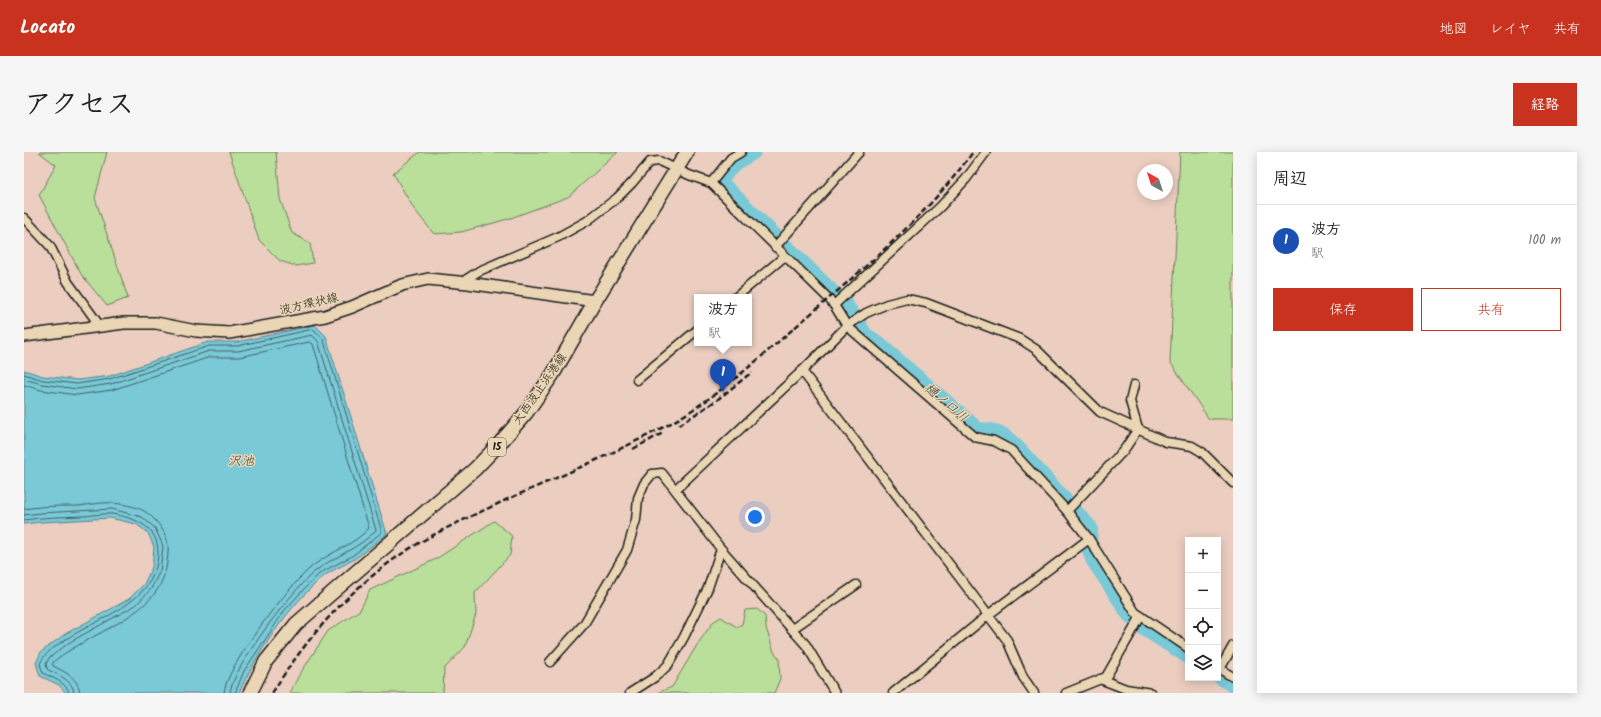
<!DOCTYPE html>
<html lang="ja">
<head>
<meta charset="utf-8">
<style>
	:root { --surface:#fff; --page:#f6f6f6; --text:#222; --muted:#767676; --line:#e0e0e0; --accent:#c8321e }
	body { margin:0; font-family:Kalam,"Klee One",sans-serif; background:var(--page); color:var(--text) }
	.controls { position:absolute; right:12px; bottom:12px; display:grid; overflow:hidden; border-radius:0px; box-shadow:0 2px 10px #0003 }
	.controls button { width:36px; height:36px; display:grid; place-items:center; padding:0; border:0; border-bottom:1px solid var(--line); background:var(--surface); color:var(--text); font:20px sans-serif }
	.compass { position:absolute; left:1113px; top:12px; width:36px; height:36px; border-radius:50%; background:var(--surface); box-shadow:0 2px 10px #0003; rotate:321deg }
	.you { position:absolute; left:731px; top:365px; width:14px; height:14px; margin:-10px; border:3px solid #fff; border-radius:50%; background:#1a73e8; box-shadow:0 0 0 6px #1a73e833 }
	.badge { display:grid; place-items:center; width:26px; height:26px; border-radius:50%; background:var(--accent); color:#fff; font-size:13px; font-weight:700 }
	.pin { position:absolute; translate:-50% -33px; filter:drop-shadow(0 1px 2px #0008) }
	.pin::after { content:''; position:absolute; top:21px; width:14px; height:12px; background:inherit; clip-path:polygon(0 0,100% 0,50% 100%) }
	.popup { position:absolute; left:670px; top:142px; width:58px; height:52px; box-sizing:border-box; display:grid; place-content:center; border-radius:0px; background:var(--surface); filter:drop-shadow(0 1px 3px #0005); font-size:13px; white-space:nowrap; color:var(--muted) }
	.popup b { font-size:15px; color:var(--text) }
	.popup::after { content:''; position:absolute; left:50%; top:100%; margin-left:-8px; border:8px solid transparent; border-top-color:var(--surface) }
	.list { margin:0; padding:0; list-style:none }
	h2 { display:flex; justify-content:space-between; align-items:center; height:52px; margin:0; padding:0 16px; font-size:17px }
	h2 small { font-size:13px; font-weight:400; color:var(--muted) }
	.list li { display:grid; grid-template-columns:26px 1fr auto; gap:12px; align-items:center; box-sizing:border-box; height:72px; padding:0 16px; border-top:1px solid var(--line) }
	.list b { display:block; font-size:15px; white-space:nowrap }
	.list p { margin:0; font-size:13px; white-space:nowrap; color:var(--muted) }
	.list em { font-size:13px; font-style:normal; color:var(--muted) }
	.actions { display:flex; gap:8px; padding:12px 16px }
	.actions a { flex:1; padding:9px 0; border:1px solid var(--accent); border-radius:0px; text-align:center; font-size:14px; color:var(--accent) }
	.actions .main { background:var(--accent); color:#fff }
	.icon { flex:none; width:22px; height:22px; fill:none; stroke:currentColor; stroke-width:2; stroke-linecap:round; stroke-linejoin:round }
	.map { position:relative; flex:none; width:1209px; height:541px; overflow:hidden; border-radius:0px }
	header { display:flex; align-items:center; gap:24px; box-sizing:border-box; height:56px; padding:0 20px; background:var(--accent); color:#fff }
	header strong { font-size:19px }
	nav { display:flex; gap:22px; margin-inline-start:auto; font-size:14px }
	.intro { display:flex; align-items:center; justify-content:space-between; box-sizing:border-box; height:96px; padding:0 24px }
	h1 { margin:0; font-size:28px }
	.button { padding:10px 18px; border-radius:0px; background:var(--accent); color:#fff; font-size:14px; font-weight:700 }
	main { display:flex; gap:24px; padding:0 24px }
	aside { flex:1; background:var(--surface); border-radius:0px; box-shadow:0 2px 10px #0003 }
	.map>svg:first-child { display:block }
	.green { fill:#badf9a; stroke:#6b7e5b }
	.water { fill:#7ac9d7; stroke:#54848c }
	.lines { fill:none; stroke-linecap:round; stroke-linejoin:round }
	.shore { stroke:#426167; stroke-width:1 }
	.river { stroke:#7ac9d7; stroke-width:16 }
	.minor-casing { stroke:#1c1c1c; stroke-width:11 }
	.secondary-casing { stroke:#1c1c1c; stroke-width:14 }
	.primary-casing { stroke:#1c1c1c; stroke-width:16 }
	.minor { stroke:#ead6b4; stroke-width:8 }
	.secondary { stroke:#ead6b4; stroke-width:11 }
	.primary { stroke:#ead6b4; stroke-width:13 }
	.rail { stroke:#1c1c1c; stroke-width:2.5; stroke-dasharray:6 3; stroke-linecap:butt }
	.labels { text-anchor:middle; dominant-baseline:central; stroke-width:3; stroke-linejoin:round; paint-order:stroke }
	.shield { fill:#ead6b4; stroke:#5a544a; stroke-width:1 }
	.shield-label { font-size:11px; font-weight:bold; fill:#1c1c1c }
	.street-label { font-size:12px; fill:#1c1c1c; stroke:#ead6b4 }
	.water-label { font-size:13px; font-style:italic; fill:#34474b; stroke:#ead6b4 }
</style>
</head>
<body>
<header>
<strong>Locato</strong>
<nav><a>地図</a><a>レイヤ</a><a>共有</a></nav>
</header>
<div class="intro"><h1>アクセス</h1><a class="button">経路</a></div>
<main>
<div class="map">
<svg width="1209" height="541" viewBox="0 0 1209 541">
	<rect width="100%" height="100%" fill="#ebcec0"/>
	<filter id="ink" filterUnits="userSpaceOnUse"><feTurbulence type="fractalNoise" baseFrequency=".025" numOctaves="2"/><feDisplacementMap in="SourceGraphic" scale="8" xChannelSelector="R" yChannelSelector="G"/><feConvolveMatrix kernelMatrix="1 2 1 2 8 2 1 2 1" color-interpolation-filters="sRGB"/></filter>
	<g filter="url(#ink)">
		<g class="green">
			<polygon points="15,0 83,0 71,46 104,146 83,154 57,122 15,43 32,13"/>
			<polygon points="205,0 252,0 256,47 268,81 286,91 289,111 272,114 256,109 235,88"/>
			<polygon points="396,0 594,0 544,45 484,67 437,80 410,82 390,57 369,21"/>
			<polygon points="1156,0 1209,0 1209,267 1185,267 1146,210"/>
			<polygon points="470,369 488,384 486,403 451,441 452,462 441,495 420,517 419,541 266,541 274,525 304,479 336,458 346,438 412,407"/>
			<polygon points="733,457 741,464 742,476 750,500 755,506 756,527 750,541 633,541 648,535 673,493 689,470 697,465 713,475 718,472 721,458"/>
		</g>
		<path class="water" d="M291,173L302,184L363,382C352,390 341,400 329,408C319,414 307,418 298,426C266,452 231,504 215,541H42L35,533L16,524L12,511L17,500L41,482L105,447L120,432L128,415L130,395L124,381L112,372L86,366L18,370L0,372V218L19,224L54,228L86,224L184,190H213Z"/>
		<g class="lines">
			<g class="shore">
				<polyline points="0,222 19,228 53,232 86,227 185,194 213,194 289,177 299,186 358,380 328,404 296,421 280,437 261,458 220,519 211,541"/>
				<path d="M0,227L18,232L53,237L87,232L185,199H214L288,183L294,189L352,378C336,396 313,403 294,417C273,431 207,517 206,541"/>
				<path d="M0,233L17,238L53,243L88,238L186,205H215L285,190L289,192L345,376C330,393 308,399 290,413C268,429 201,515 200,541"/>
				<path d="M0,357C18,354 36,354 54,354C65,353 77,350 88,351C97,352 112,354 120,359C134,368 146,384 144,401C143,415 140,429 131,441C108,471 60,485 29,510V514C41,520 55,526 56,541"/>
				<path d="M0,363L17,361L88,357L118,365L131,376L139,394L136,419L127,437L112,453L46,490L25,506L22,512L23,517C33,523 49,527 50,541"/>
				<path d="M0,368C19,365 38,365 57,364C67,364 78,361 88,362C119,367 141,380 132,415C122,455 64,470 35,492C27,498 20,502 16,512L19,521C28,526 43,530 45,541"/>
			</g>
			<g class="river">
				<path d="M729,0L710,11L695,29L823,155L841,183L853,191L954,278C975,279 978,281 993,296L1066,376L1065,395L1069,407L1106,463L1120,476L1164,504"/>
				<polyline points="1194,523 1209,533"/>
			</g>
			<g class="minor-casing">
				<g id="minor">
					<polyline points="687,31 707,6 717,0"/>
					<polyline points="0,66 26,94 44,130 76,174"/>
					<polyline points="751,95 835,0"/>
					<polyline points="438,130 455,119 534,85 563,69 593,46 608,31 626,10 635,9 665,23 687,31 805,147 810,153 823,174 951,285 970,289 987,298 1043,359 1065,387 1111,460 1164,496"/>
					<polyline points="712,145 761,104"/>
					<polyline points="810,153 916,55 942,27 962,0"/>
					<polyline points="778,219 964,463 1065,387"/>
					<polyline points="613,228 673,178"/>
					<polyline points="652,337 778,219 823,174 842,161 863,152 883,147 902,151 996,187 1013,198 1076,260 1142,290 1168,294 1178,300 1209,331"/>
					<polyline points="1043,359 1100,298 1114,277 1106,249 1110,233"/>
					<polyline points="768,477 832,433"/>
					<polyline points="526,510 560,472 603,398 612,368 614,346 620,332 628,322 638,321 697,397 782,493 811,541"/>
					<polyline points="1194,516 1209,525"/>
					<polyline points="1196,517 1209,494"/>
					<polyline points="1076,527 1102,537 1127,541"/>
					<polyline points="606,541 631,525 644,513 660,485 684,436 697,397"/>
					<polyline points="869,541 964,463 983,488 999,525 1010,541"/>
					<polyline points="1042,541 1082,525 1117,464"/>
				</g>
			</g>
			<g class="secondary-casing">
				<polyline id="secondary" points="0,184 100,171 132,171 172,179 205,181 301,164 328,155 378,133 404,127 444,131 571,149"/>
			</g>
			<g class="primary-casing">
				<polyline id="primary" points="226,541 242,509 272,472 451,317 476,291 502,261 529,222 571,149 663,0"/>
			</g>
			<use href="#minor" class="minor"/>
			<use href="#secondary" class="secondary"/>
			<use href="#primary" class="primary"/>
			<g class="rail">
				<polyline points="655,273 693,248 728,220"/>
				<polyline points="609,297 639,281"/>
				<path d="M248,541C282,487 323,439 376,403C410,380 448,364 484,347C535,325 586,303 636,277C688,250 732,209 776,171C838,118 901,66 949,0"/>
			</g>
		</g>
	</g>
	<g class="labels">
		<rect class="shield" x="464" y="286" width="18" height="18" rx="3"/>
		<g class="shield-label">
			<text x="473" y="295">15</text>
		</g>
		<g class="street-label">
			<text transform="translate(285 152) rotate(-13)">波方環状線</text>
			<text transform="translate(516 237) rotate(-55)">大西波止浜港線</text>
		</g>
		<g class="water-label">
			<text transform="translate(922 251) rotate(40)">樋ノ口川</text>
			<text x="217" y="309">沢池</text>
		</g>
	</g>
</svg>
<div class="controls">
<button>+</button>
<button>−</button>
<button><svg class="icon" aria-label="locate" viewBox="0 0 24 24"><circle cx="12" cy="12" r="6"/><path d="M12 2v4M12 18v4M2 12h4M18 12h4"/></svg></button>
<button><svg class="icon" aria-label="layers" viewBox="0 0 24 24"><path d="M12 4l9 5-9 5-9-5zM3 14l9 5 9-5"/></svg></button>
</div>
<svg class="compass" viewBox="-18 -18 36 36"><path d="M0-13l5 13h-10z" fill="#e53935"/><path d="M0 13l5-13h-10z" fill="#767676"/></svg>
<div class="you"></div>
<div class="pin badge" style="left:699px;top:240px;background:#1a4fb4">1</div>
<div class="popup"><b>波方</b>駅</div>
</div>
<aside>
<h2>周辺<small></small></h2>
<ul class="list">
<li><span class="badge" style="background:#1a4fb4">1</span><div><b>波方</b><p>駅</p></div><em>100 m</em></li>
</ul>
<div class="actions"><a class="main">保存</a><a>共有</a></div>
</aside>
</main>
</body>
</html>
